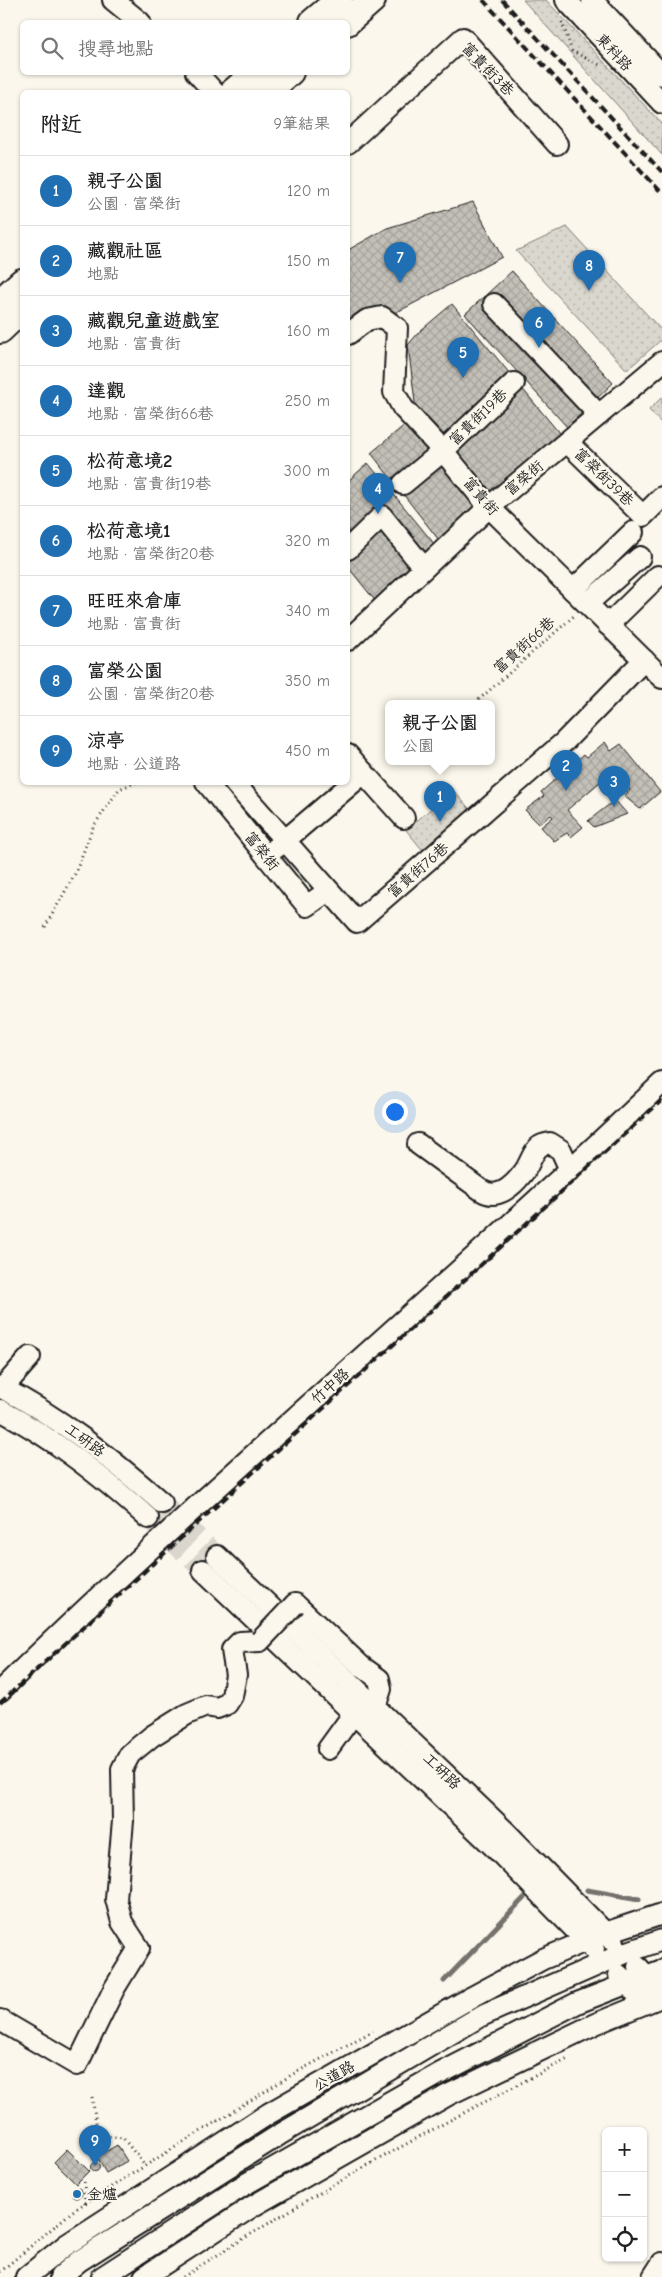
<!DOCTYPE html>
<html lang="zh-TW">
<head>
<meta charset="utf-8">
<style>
	:root { --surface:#fff; --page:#f2f2f2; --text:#222; --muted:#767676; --line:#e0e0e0; --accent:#1f6fb2 }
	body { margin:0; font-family:"Comic Neue","LXGW WenKai TC",sans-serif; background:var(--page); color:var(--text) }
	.controls { position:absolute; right:15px; bottom:15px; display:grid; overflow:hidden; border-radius:8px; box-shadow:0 1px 4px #0004 }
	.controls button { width:45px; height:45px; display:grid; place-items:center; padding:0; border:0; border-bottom:1px solid var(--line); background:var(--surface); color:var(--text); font:25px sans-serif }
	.you { position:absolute; left:394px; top:1111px; width:18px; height:18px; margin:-12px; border:4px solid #fff; border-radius:50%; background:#1a73e8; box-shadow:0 0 0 8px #1a73e833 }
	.badge { display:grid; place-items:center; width:32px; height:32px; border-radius:50%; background:var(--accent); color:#fff; font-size:16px; font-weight:700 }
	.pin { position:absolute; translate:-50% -41px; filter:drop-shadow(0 1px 2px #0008) }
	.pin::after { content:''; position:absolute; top:26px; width:18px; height:15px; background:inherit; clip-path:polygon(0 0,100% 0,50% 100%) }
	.popup { position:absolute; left:385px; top:700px; width:110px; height:65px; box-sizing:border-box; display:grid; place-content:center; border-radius:8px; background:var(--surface); filter:drop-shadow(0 1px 4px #0005); font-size:16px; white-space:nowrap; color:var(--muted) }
	.popup b { font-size:19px; color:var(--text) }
	.popup::after { content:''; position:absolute; left:50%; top:100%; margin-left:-10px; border:10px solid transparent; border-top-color:var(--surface) }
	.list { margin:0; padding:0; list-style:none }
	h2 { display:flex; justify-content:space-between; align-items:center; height:65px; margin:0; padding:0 20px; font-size:21px }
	h2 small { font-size:16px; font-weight:400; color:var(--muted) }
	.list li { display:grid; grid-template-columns:32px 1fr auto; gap:15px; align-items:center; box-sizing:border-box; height:70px; padding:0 20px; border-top:1px solid var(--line) }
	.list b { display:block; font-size:19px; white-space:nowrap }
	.list p { margin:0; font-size:16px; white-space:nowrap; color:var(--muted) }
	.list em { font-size:16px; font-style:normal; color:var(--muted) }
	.icon { flex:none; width:28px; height:28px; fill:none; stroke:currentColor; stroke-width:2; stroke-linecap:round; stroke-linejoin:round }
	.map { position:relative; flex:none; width:662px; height:2277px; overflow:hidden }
	.search { position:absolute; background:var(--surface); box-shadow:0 1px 4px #0004; left:20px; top:20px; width:330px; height:55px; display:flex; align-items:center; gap:12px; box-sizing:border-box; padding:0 18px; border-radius:8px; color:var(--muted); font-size:19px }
	.panel { position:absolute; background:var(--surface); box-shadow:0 1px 4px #0004; left:20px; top:90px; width:330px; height:695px; border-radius:8px }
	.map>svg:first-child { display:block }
	.park { fill:url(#park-dots); stroke:#7b7a75 }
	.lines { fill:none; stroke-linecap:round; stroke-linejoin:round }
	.stream { stroke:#74726e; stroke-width:5 }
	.building { fill:url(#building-cross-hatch); stroke:#1c1c1c }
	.minor-tunnel { stroke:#dad6cd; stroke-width:20; stroke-dasharray:20 10; stroke-linecap:butt }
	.minor-casing { stroke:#1c1c1c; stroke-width:24 }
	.major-casing { stroke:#1c1c1c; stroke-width:30 }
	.path { stroke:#1c1c1c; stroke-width:3; stroke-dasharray:1 4; stroke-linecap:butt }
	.minor { stroke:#fbf7ec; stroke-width:20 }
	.major { stroke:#fbf7ec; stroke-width:26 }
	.rail { stroke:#1c1c1c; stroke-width:4; stroke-dasharray:8 4; stroke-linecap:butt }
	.minor-bridge-casing { stroke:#1c1c1c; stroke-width:24; stroke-linecap:butt }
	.minor-bridge { stroke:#fbf7ec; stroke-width:20 }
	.poi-dot { fill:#1f6fb2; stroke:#fbf7ec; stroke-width:2 }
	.labels { text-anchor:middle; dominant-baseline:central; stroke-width:4; stroke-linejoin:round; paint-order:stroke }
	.street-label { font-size:15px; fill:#1c1c1c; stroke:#fbf7ec }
	.poi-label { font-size:15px; fill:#1c1c1c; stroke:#fbf7ec; text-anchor:start }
</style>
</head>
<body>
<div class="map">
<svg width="662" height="2277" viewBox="0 0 662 2277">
	<defs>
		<pattern id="park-dots" width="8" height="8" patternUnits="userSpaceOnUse" patternTransform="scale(1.25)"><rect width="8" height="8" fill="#dad7ce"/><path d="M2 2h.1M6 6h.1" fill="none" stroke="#bab8b0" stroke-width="1.8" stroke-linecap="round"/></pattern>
		<pattern id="building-cross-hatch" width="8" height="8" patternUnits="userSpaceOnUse" patternTransform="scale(1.25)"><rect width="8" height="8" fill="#c3c0b8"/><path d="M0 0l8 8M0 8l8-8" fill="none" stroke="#a7a49e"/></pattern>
	</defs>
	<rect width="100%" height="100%" fill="#fbf7ec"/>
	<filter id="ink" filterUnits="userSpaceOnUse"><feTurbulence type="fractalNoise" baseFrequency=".02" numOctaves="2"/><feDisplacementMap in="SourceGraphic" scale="10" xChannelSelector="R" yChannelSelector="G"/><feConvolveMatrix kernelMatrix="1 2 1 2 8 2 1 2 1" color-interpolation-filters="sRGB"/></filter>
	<g filter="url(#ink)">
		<g class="park">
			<polygon points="523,0 546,0 662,124 662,155"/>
			<polygon points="567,227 662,331 662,339 627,370 516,251"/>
			<polygon points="662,397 662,424 649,410"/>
			<polygon points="453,790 474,814 426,854 406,830"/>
		</g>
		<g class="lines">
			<g class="stream">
				<polyline points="587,1890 639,1899"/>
				<polyline points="444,1981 524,1898"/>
			</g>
		</g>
		<g class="building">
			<polygon points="473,202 502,257 405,308 354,331 348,325 348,250 387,228"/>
			<polygon points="512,271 613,383 567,427 465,314"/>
			<polygon points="452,304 560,434 492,495 416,410 408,345 420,331"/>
			<polygon points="407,423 476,509 442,544 371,453"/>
			<polygon points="368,463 436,546 377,603 348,567 348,481"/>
			<polygon points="605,742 611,751 621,744 660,792 640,809 624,796 630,790 613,771 567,810 583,827 571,837 567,833 554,841 541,827 553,817 551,815 539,824 525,810 544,796 541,792 584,754 587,757"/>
			<polygon points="615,800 627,814 594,827 588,821"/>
			<polygon points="117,2145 127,2161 106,2173 97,2157"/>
			<polygon points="67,2149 89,2171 76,2184 54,2162"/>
			<circle cx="95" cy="2167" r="4.5"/>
			<circle cx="77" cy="2193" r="5"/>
		</g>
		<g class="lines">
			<g class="minor-tunnel">
				<polyline points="162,1503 217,1556"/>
				<polyline points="148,1518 203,1570"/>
			</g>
			<g class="minor-casing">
				<g id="minor">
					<polyline points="113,0 140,22"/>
					<polyline points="566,0 662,103"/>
					<polyline points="592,0 662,75"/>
					<polyline points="196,72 214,92"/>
					<polyline points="348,143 463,38 557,144"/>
					<polyline points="494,304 599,415"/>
					<polyline points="348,334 367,320 382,317 397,328 394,392 403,408 443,451 489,507 662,678"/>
					<polyline points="567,442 643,516 662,497"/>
					<polyline points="403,484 443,451 514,383"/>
					<polyline points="348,549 382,516 424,568"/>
					<polyline points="573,590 633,532"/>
					<polyline points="588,603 640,557"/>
					<polyline points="608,625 658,576"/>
					<polyline points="348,640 489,507 662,362"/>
					<polyline points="348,755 404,818"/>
					<polyline points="206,782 307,906 328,891"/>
					<polyline points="235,784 357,922 564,742 644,660"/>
					<polyline points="276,848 364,773"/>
					<path d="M418,1144L481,1190C497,1201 513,1186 523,1173C529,1166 531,1156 537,1149C540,1145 545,1144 550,1143L561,1150L570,1170"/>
					<path d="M0,1387C60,1417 112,1459 162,1503"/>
					<polyline points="3,1388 30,1357"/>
					<path d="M0,1410C55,1439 101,1476 148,1518"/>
					<polyline points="217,1556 506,1832 614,1942"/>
					<polyline points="203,1570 495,1848 594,1949"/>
					<polyline points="295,1604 361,1666 379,1679 381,1689 375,1707"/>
					<path d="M0,1691C214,1482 445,1290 662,1083"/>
					<polyline points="328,1749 354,1713"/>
					<polyline points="638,1967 662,1993"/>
					<polyline points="619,1975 645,2003"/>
					<polyline points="0,2020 77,2065 114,1989 139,1948 122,1922 116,1899 123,1821 122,1769 130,1754 152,1736 187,1714 206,1706 217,1708 227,1704 232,1696 236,1675 232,1650 240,1642 260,1641"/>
					<polyline points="26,2277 66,2245 268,2114 472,1997 543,1959 605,1933 662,1914"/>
					<polyline points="60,2277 79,2261 279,2135 481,2016 625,1953 662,1940"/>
					<polyline points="102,2277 244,2185 439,2074 577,2003 662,1970"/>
					<polyline points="144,2277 253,2206 448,2095 595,2024 656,1999"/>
					<polyline points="653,2277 662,2263"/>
				</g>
			</g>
			<g class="major-casing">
				<g id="major">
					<polyline points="313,22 339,0"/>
					<polyline points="347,22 372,0"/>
					<polyline points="233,92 256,72"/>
					<polyline points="267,92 290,72"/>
					<polyline points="0,302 22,282"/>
					<polyline points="0,330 22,309"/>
				</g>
			</g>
			<g class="path">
				<polyline points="562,22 572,51 602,66"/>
				<polyline points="662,123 662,125"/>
				<polyline points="475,703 575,615"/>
				<polyline points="45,927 75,874 93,827 119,789 137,782"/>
				<polyline points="92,2097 98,2135 123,2138 145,2166"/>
				<polyline points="84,2182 85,2204"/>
				<polyline points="0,2272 74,2210 293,2074 373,2031"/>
				<path d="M183,2277C308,2196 437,2125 570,2058"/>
			</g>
			<use href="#minor" class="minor"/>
			<use href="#major" class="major"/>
			<g class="rail">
				<polyline points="483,0 662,193"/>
				<polyline points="502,0 662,172"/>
				<polyline points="0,1703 662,1100"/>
			</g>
			<g class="minor-bridge-casing">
				<polyline id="minor-bridge" points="260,1641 295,1604"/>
			</g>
			<use href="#minor-bridge" class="minor-bridge"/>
		</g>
	</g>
	<circle class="poi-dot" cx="77" cy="2194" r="5"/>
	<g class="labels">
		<g class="street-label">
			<text transform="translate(614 52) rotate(47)">東科路</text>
			<text transform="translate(488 69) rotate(46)">富貴街3巷</text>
			<text transform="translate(478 417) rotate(-44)">富貴街19巷</text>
			<text transform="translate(604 477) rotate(44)">富榮街39巷</text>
			<text transform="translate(524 478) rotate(-40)">富榮街</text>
			<text transform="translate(481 496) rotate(49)">富貴街</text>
			<text transform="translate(524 645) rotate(-42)">富貴街66巷</text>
			<text transform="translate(262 851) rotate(51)">富榮街</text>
			<text transform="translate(418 870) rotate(-41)">富貴街76巷</text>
			<text transform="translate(330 1386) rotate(-42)">竹中路</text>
			<text transform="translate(85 1440) rotate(36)">工研路</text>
			<text transform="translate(442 1771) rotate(44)">工研路</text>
			<text transform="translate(334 2076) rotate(-30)">公道路</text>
		</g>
		<g class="poi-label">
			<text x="87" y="2194">金爐</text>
		</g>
	</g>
</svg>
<div class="controls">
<button>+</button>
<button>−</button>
<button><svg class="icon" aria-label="locate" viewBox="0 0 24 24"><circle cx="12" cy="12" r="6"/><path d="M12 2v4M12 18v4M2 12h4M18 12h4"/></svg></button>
</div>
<div class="you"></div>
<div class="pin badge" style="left:440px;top:822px">1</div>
<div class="popup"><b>親子公園</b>公園</div>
<div class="pin badge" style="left:566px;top:791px">2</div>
<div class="pin badge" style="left:614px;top:807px">3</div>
<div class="pin badge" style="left:378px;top:514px">4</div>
<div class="pin badge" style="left:463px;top:378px">5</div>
<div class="pin badge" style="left:539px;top:348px">6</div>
<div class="pin badge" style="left:400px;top:283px">7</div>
<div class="pin badge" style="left:589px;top:291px">8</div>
<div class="pin badge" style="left:95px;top:2166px">9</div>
<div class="search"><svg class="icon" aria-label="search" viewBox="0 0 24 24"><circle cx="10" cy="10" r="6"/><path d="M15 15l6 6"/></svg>搜尋地點</div>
<section class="panel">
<h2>附近<small>9筆結果</small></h2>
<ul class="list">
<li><span class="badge">1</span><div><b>親子公園</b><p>公園 · 富榮街</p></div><em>120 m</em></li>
<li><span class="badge">2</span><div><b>藏觀社區</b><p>地點</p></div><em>150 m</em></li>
<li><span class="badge">3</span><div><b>藏觀兒童遊戲室</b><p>地點 · 富貴街</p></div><em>160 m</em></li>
<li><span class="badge">4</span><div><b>達觀</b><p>地點 · 富榮街66巷</p></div><em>250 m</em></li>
<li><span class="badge">5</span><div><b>松荷意境2</b><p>地點 · 富貴街19巷</p></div><em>300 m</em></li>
<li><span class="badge">6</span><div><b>松荷意境1</b><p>地點 · 富榮街20巷</p></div><em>320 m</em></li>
<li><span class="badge">7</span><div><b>旺旺來倉庫</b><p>地點 · 富貴街</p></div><em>340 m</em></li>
<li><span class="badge">8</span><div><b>富榮公園</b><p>公園 · 富榮街20巷</p></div><em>350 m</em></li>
<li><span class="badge">9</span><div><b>涼亭</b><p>地點 · 公道路</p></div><em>450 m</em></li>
</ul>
</section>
</div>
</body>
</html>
